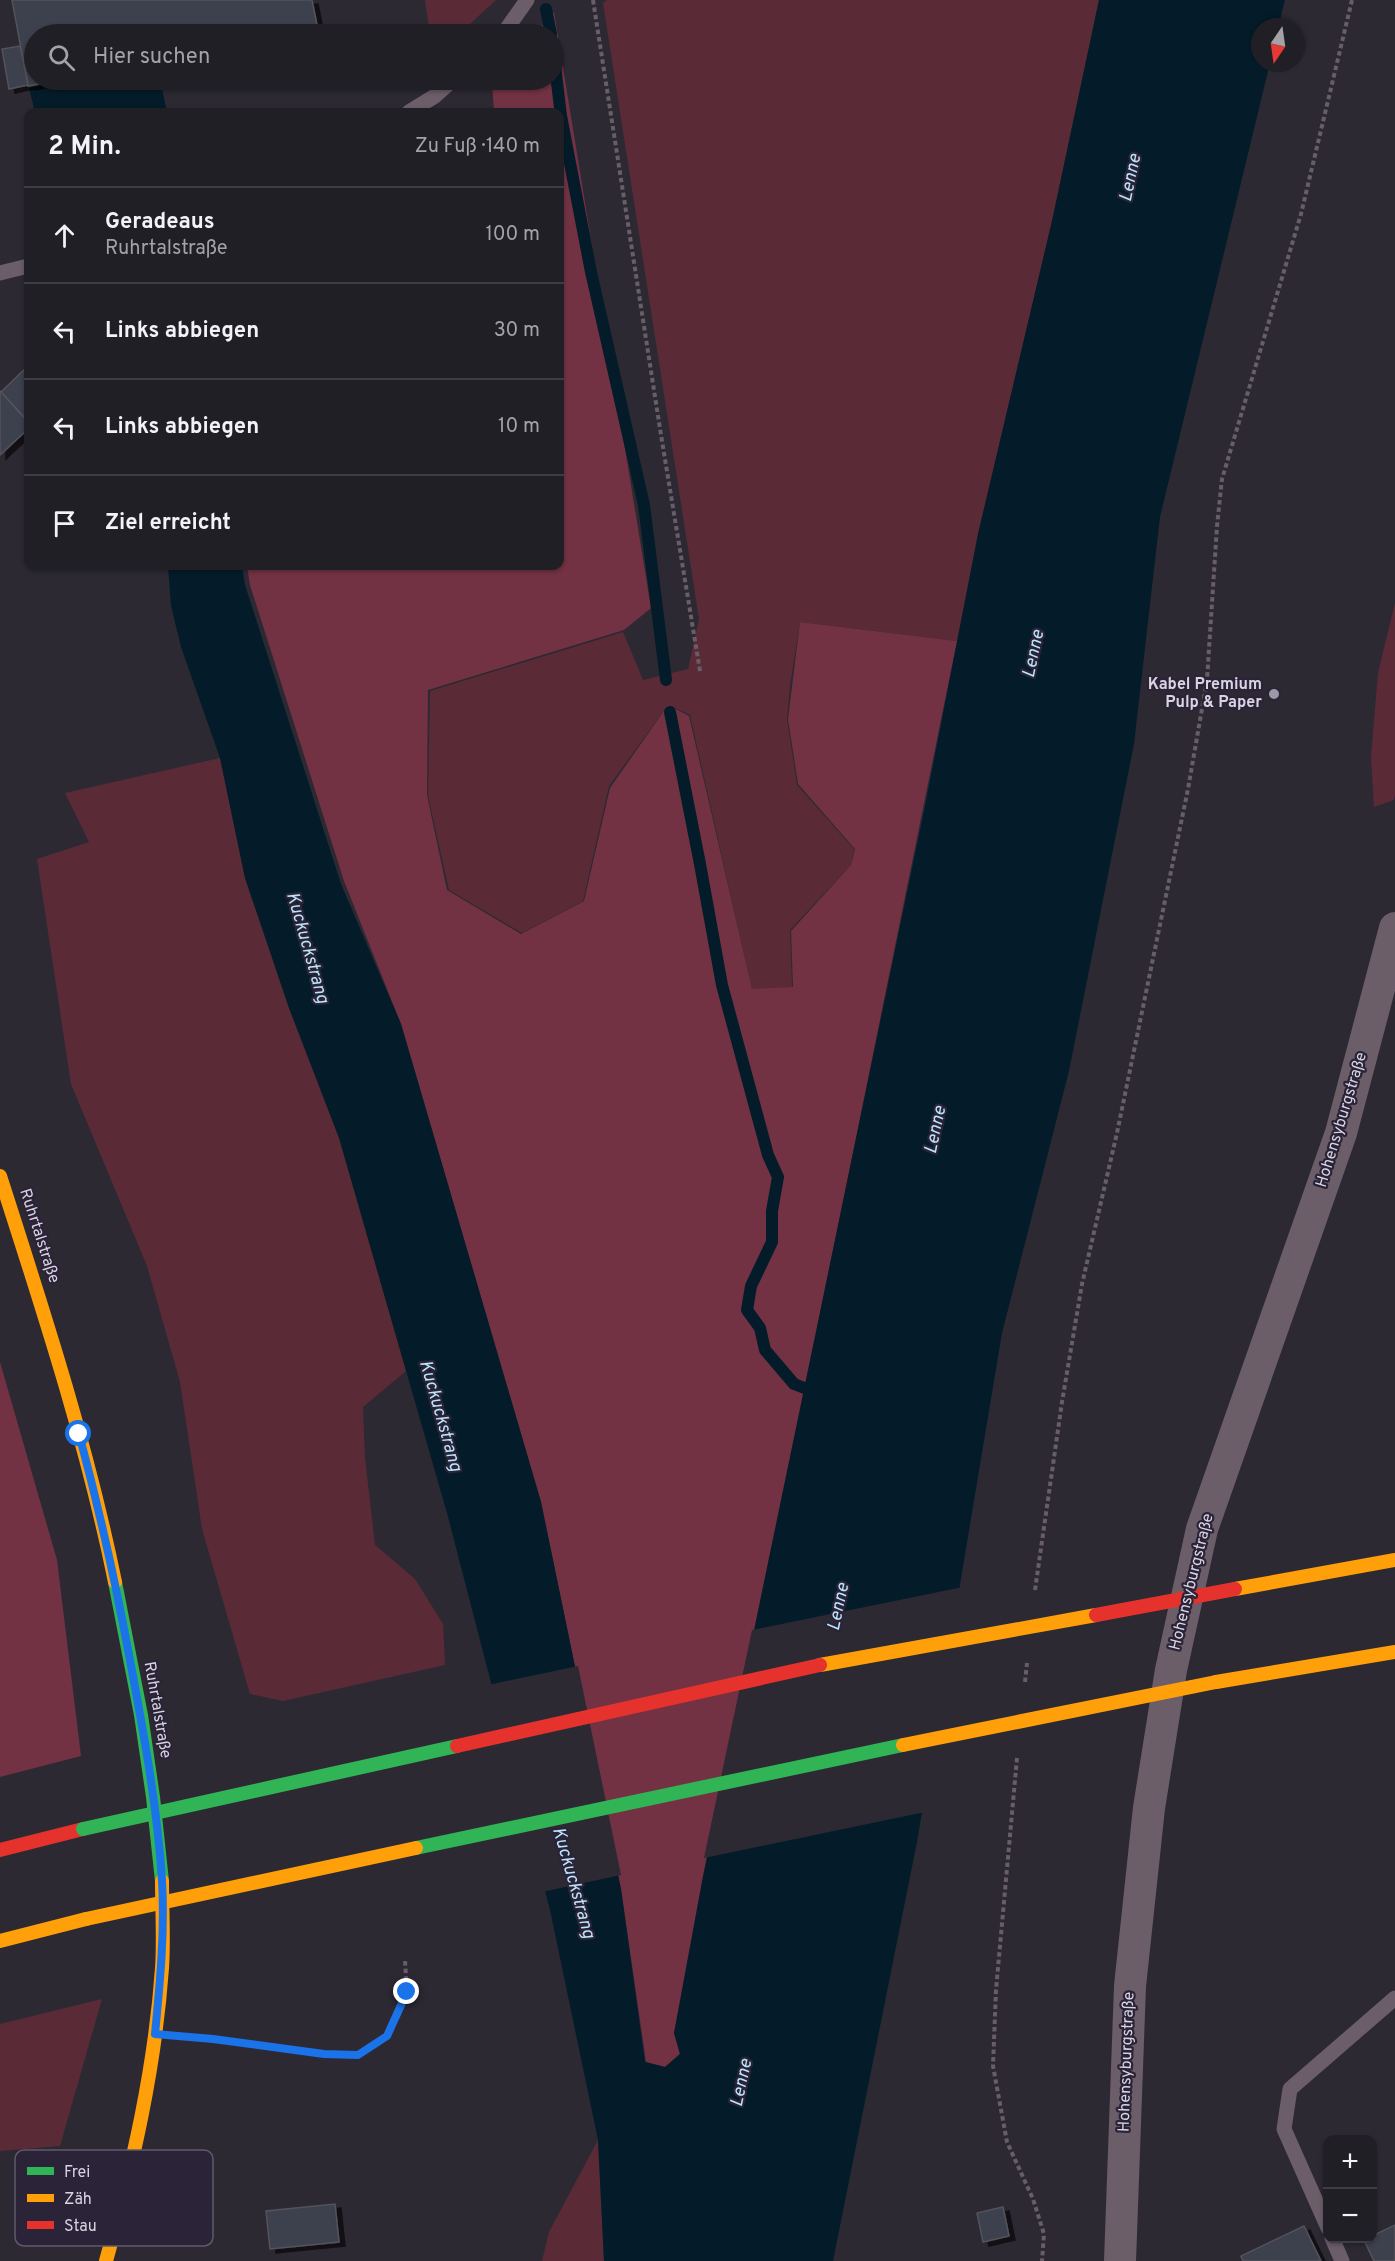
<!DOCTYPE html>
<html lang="de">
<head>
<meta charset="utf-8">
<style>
	:root { --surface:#211f26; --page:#2d2c32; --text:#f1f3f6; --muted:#a2a2a7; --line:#3e3d43 }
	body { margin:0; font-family:Overpass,sans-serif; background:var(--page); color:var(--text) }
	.controls { position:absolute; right:18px; bottom:18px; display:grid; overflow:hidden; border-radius:12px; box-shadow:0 2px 4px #0004 }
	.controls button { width:54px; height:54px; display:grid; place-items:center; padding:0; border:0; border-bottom:2px solid var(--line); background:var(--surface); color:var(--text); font:30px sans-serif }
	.compass { position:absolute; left:1251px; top:18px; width:54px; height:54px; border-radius:50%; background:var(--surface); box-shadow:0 2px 4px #0004; rotate:193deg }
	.stop { position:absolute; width:18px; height:18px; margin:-14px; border:4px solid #1a73e8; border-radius:50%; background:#fff }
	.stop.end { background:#1a73e8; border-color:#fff; box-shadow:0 2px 6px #0008 }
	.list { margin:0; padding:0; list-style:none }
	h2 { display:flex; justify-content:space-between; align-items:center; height:78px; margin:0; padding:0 24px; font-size:26px }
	h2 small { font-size:20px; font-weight:400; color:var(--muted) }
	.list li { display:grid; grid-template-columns:39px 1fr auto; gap:18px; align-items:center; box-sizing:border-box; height:96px; padding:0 24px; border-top:2px solid var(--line) }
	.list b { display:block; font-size:22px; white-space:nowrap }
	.list p { margin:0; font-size:20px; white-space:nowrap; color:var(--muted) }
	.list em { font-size:20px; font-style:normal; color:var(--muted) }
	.icon { flex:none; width:33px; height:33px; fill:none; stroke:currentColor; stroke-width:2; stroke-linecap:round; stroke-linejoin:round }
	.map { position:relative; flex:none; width:1395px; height:2261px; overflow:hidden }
	.search { position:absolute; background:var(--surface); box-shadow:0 2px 4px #0004; left:24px; top:24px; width:540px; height:66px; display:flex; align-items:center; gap:15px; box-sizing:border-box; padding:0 21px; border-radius:33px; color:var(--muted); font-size:22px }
	.panel { position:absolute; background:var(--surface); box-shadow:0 2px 4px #0004; left:24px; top:108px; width:540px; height:462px; border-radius:12px }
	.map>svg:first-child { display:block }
	.green { fill:#5a2b37 }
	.forest { fill:#723243 }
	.water { fill:#041c29 }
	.pier { fill:#2c2933 }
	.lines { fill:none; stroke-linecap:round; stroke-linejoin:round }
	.stream { stroke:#041c29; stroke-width:12 }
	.building { fill:#3c3f4e; stroke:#53535c; stroke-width:1.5; filter:url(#shadow) }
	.path { stroke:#675e68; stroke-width:4; stroke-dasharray:4.5 3; stroke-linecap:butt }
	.lane { stroke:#6b5e69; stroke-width:15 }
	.street { stroke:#6b5e69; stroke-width:32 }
	.fast { stroke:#30b455; stroke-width:14 }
	.slow { stroke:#ff9f0a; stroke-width:14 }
	.jam { stroke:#e5322d; stroke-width:14 }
	.fast-bridge { stroke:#30b455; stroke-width:14 }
	.slow-bridge { stroke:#ff9f0a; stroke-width:14 }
	.jam-bridge { stroke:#e5322d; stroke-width:14 }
	.route { stroke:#1a73e8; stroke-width:8 }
	.poi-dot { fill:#9c98a5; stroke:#2b2438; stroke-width:2 }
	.labels { text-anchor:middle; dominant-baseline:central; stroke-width:4.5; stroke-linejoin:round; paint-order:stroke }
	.poi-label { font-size:16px; font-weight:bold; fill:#d8d4e2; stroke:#2b2438; text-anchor:end }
	.street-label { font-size:16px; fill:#d8d4e2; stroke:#2b2438 }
	.water-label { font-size:18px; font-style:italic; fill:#bbe5fc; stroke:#2b2438 }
	.key { fill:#2b2438; stroke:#5f596b; stroke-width:1.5 }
	.key-label { font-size:16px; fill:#d8d4e2 }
</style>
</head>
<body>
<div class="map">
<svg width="1395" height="2261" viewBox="0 0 1395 2261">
	<defs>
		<filter id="shadow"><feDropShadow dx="6" dy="4" stdDeviation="0" flood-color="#0009"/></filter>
	</defs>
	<rect width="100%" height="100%" fill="#2c2933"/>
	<g class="green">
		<polygon points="425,0 496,0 459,34 430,34"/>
		<polygon points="607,0 1099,0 1052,221 978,534 957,641 800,622 790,686 787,719 797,785 854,849 851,865 790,930 792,987 752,990 690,715 668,705 609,786 583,901 522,933 449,890 428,796 430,691 623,632 643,680 688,669 699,619 603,3"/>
		<polygon points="1395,603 1395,794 1394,800 1374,807 1371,757 1378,673"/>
		<polygon points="220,758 245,878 289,1008 339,1137 406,1371 363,1407 365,1458 375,1545 415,1579 443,1624 445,1665 283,1701 250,1694 202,1529 180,1382 147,1266 71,1084 37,859 89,842 65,793"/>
		<polygon points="102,1999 60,2146 0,2151 0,2024"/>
		<polygon points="598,2140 604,2261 542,2261 549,2232"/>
	</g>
	<g class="forest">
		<polygon points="554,12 651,608 624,630 428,690 427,795 447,890 521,934 584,901 610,788 668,705 689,716 752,989 793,987 791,931 851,865 855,849 798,784 788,719 800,622 957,641 674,2033 680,2054 665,2067 646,2062 621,1889 541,1502 401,1024 344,881 250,585 247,566 560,566 560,112 494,112 492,81 554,80 554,34 534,34"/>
		<polygon points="0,1362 57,1560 81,1756 0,1777"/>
	</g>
	<g class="water">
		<polygon points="1099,0 1285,0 1278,27 1260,27 1260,63 1270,63 1160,517 1134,744 1069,1071 1002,1333 917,1842 833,2261 604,2261 598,2140 550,1910 447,1513 339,1138 289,1008 245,878 220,758 181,647 171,606 168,566 242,566 245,585 341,884 401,1024 541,1502 621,1889 645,2062 665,2067 680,2054 674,2033 703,1876 926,801 978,534 1052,221"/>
		<polygon points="72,80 160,80 167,112 35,112 29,88"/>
	</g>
	<g class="pier">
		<polygon points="963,1587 925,1812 704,1858 752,1630"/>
		<polygon points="578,1666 621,1875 542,1892 488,1685"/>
	</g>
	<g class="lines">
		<g class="stream">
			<polyline points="546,9 551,34"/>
			<polyline points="554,57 561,116 591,272 644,505 666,680"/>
			<polyline points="670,712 700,864 722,985 768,1155 778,1177 772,1211 772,1242 751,1286 747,1310 760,1328 765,1350 794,1384 820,1394"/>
		</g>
	</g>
	<g class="building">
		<polygon points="12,0 312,0 318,30 296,34 34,34 34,80 60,80 28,86"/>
		<polygon points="20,46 28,85 9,89 2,49"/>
		<polygon points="28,366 28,417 26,419 1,392"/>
		<polygon points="0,391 28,422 28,429 0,455"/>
		<polygon points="335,2204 339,2242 270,2249 266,2211"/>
		<polygon points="1003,2207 1009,2236 983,2242 977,2213"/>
		<polygon points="1395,2225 1395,2261 1374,2261 1364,2240 1372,2238 1372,2236"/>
		<polygon points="1304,2226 1321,2261 1243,2261 1241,2256"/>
	</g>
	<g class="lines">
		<g class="path">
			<polyline points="593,0 661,435 700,671"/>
			<polyline points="1035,1590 1062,1402 1082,1284 1117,1133 1188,789 1207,680 1217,526 1222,479 1301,214 1352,0"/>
			<polyline points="1025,1682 1027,1663"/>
			<polyline points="1017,1758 996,1990 993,2066 1007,2142 1033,2199 1044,2234 1042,2261"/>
			<polyline points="191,2037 324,2054 358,2055 387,2036 407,1992 405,1961"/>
		</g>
		<g class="lane">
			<polyline points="503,34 527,0"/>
			<polyline points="409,112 435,96 453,80"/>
			<polyline points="0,273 28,266"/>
			<polyline points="1328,2228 1284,2129 1290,2089 1395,1998"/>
			<polyline points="1332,2238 1342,2261"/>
		</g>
		<polyline class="street" points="1120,2261 1130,1986 1149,1808 1171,1670 1202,1529 1341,1133 1395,928"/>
		<polyline class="fast" points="115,1582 141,1715 153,1797 162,1881"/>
		<g class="slow">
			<path d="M0,1176C43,1310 87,1444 115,1582"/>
			<polyline points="1235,1589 1395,1560"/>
			<polyline points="1216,1682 1395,1652"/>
			<polyline points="0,1941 86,1919"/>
			<path d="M106,2261C133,2165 155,2068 162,1968C164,1940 162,1910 162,1881"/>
		</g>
		<polyline class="jam" points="0,1850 83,1829"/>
		<g class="fast-bridge">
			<polyline points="83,1829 457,1746"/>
			<polyline points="416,1848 903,1745"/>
		</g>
		<g class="slow-bridge">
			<polyline points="820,1665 1096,1615"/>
			<polyline points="903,1745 1216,1682"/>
			<polyline points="86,1919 416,1848"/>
		</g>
		<g class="jam-bridge">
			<polyline points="1096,1615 1235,1589"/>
			<polyline points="457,1746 820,1665"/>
		</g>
	</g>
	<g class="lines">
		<path class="route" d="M79,1434C99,1508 115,1580 129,1655C143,1729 157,1804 162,1880C165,1931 160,1983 155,2034L213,2039L324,2054L358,2055L387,2036L407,1992"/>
	</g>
	<circle class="poi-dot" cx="1274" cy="694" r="6"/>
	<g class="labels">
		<g class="poi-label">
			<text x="1262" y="685">Kabel Premium<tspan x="1262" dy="18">Pulp &amp; Paper</tspan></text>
		</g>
		<g class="street-label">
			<text transform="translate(1342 1120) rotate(-73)">Hohensyburgstraße</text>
			<text transform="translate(39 1236) rotate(72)">Ruhrtalstraße</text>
			<text transform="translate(1192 1582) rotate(-76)">Hohensyburgstraße</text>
			<text transform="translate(157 1710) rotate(80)">Ruhrtalstraße</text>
			<text transform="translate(1127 2062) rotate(-88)">Hohensyburgstraße</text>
		</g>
		<g class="water-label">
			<text transform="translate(1131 178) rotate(-78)">Lenne</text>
			<text transform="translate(1034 654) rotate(-78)">Lenne</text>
			<text transform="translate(307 948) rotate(74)">Kuckuckstrang</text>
			<text transform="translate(936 1130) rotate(-78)">Lenne</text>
			<text transform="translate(440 1416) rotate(74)">Kuckuckstrang</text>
			<text transform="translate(839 1607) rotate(-78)">Lenne</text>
			<text transform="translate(573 1883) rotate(74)">Kuckuckstrang</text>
			<text transform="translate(742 2083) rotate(-78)">Lenne</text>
		</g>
	</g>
	<rect x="15" y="2150" width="198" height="96" rx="9" class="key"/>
	<rect x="27" y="2167" width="27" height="8" fill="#30b455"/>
	<rect x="27" y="2194" width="27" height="8" fill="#ff9f0a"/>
	<rect x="27" y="2221" width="27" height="8" fill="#e5322d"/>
	<g class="key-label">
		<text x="64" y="2177">Frei</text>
		<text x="64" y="2204">Zäh</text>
		<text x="64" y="2231">Stau</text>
	</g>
</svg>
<div class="controls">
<button>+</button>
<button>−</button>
</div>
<svg class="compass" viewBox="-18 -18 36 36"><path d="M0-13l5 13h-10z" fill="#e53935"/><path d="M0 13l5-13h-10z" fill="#a2a2a7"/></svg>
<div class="stop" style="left:79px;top:1434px"></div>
<div class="stop end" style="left:407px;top:1992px"></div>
<div class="search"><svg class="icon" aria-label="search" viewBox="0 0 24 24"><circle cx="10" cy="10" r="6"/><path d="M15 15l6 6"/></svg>Hier suchen</div>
<section class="panel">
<h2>2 Min.<small>Zu Fuß · 140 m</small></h2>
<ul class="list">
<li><svg class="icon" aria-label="ahead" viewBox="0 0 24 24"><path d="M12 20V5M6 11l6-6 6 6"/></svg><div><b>Geradeaus</b><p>Ruhrtalstraße</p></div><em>100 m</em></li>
<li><svg class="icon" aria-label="left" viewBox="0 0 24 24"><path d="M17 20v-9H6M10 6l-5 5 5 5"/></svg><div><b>Links abbiegen</b></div><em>30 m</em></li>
<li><svg class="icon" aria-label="left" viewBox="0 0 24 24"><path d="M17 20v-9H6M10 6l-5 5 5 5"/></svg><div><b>Links abbiegen</b></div><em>10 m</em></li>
<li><svg class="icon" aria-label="arrive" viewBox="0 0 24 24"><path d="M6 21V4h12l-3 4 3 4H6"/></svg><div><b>Ziel erreicht</b></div></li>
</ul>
</section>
</div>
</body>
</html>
